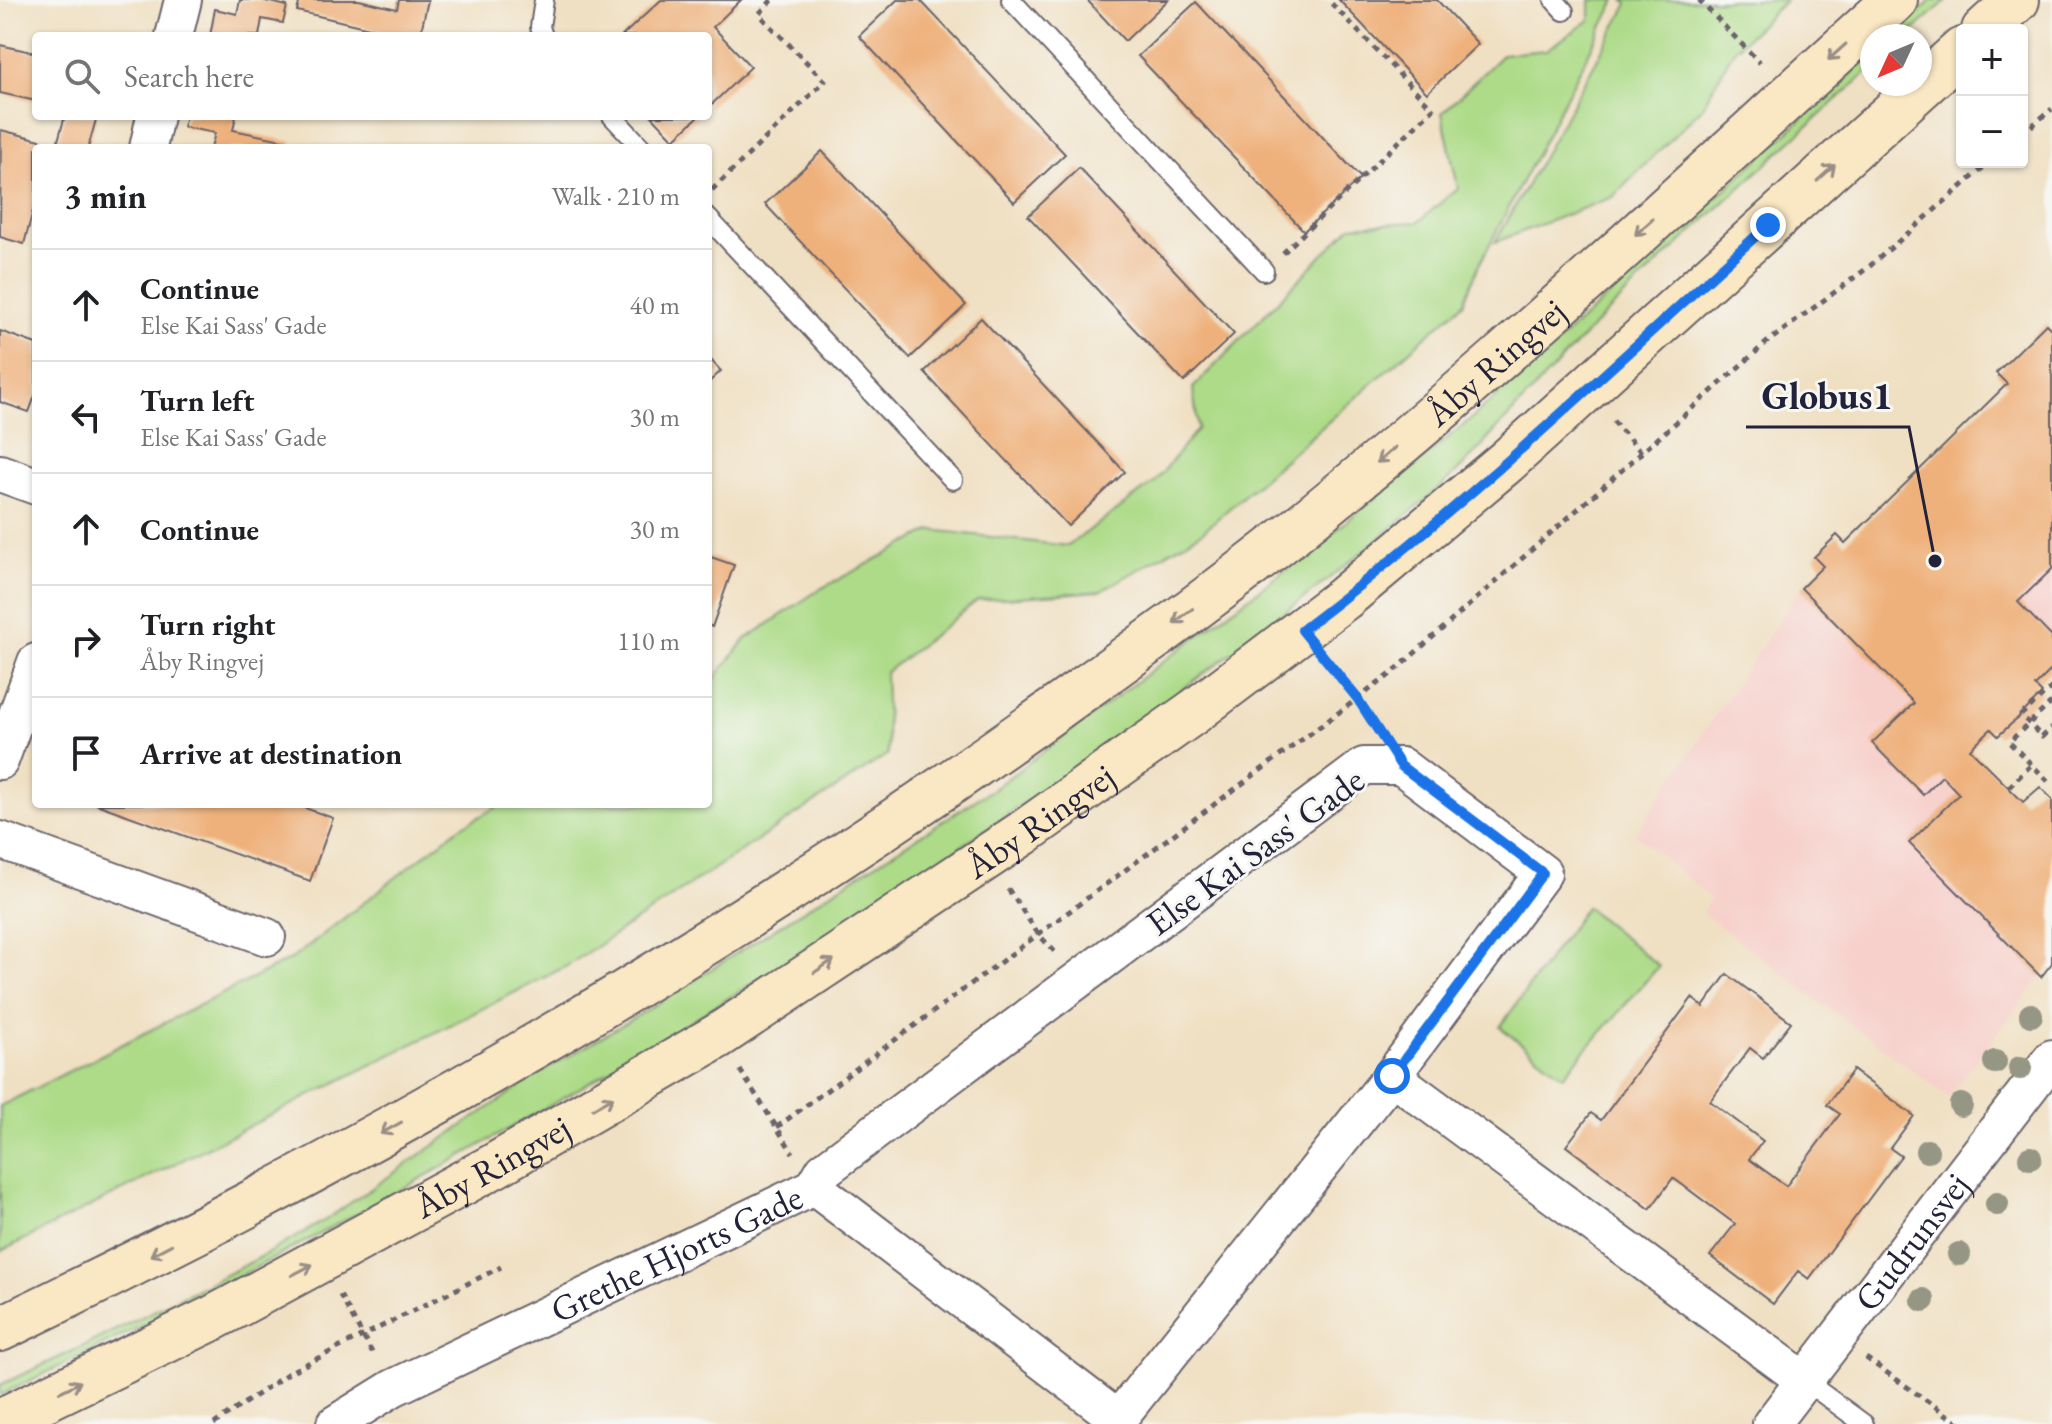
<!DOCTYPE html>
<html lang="en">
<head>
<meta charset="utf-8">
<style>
	:root { --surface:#fff; --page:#f6f6f6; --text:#202124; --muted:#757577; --line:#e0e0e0 }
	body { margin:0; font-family:"EB Garamond",serif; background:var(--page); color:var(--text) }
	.controls { position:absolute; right:24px; top:24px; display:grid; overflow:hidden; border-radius:8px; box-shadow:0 2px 6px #0004 }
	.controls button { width:72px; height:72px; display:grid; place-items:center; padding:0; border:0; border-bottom:2px solid var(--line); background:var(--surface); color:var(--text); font:40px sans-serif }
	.compass { position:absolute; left:1860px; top:24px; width:72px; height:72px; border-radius:50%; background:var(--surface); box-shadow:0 2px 6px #0004; rotate:226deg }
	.stop { position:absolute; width:24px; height:24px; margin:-18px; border:6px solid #1a73e8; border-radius:50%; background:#fff }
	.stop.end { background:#1a73e8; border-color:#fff; box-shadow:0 2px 8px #0008 }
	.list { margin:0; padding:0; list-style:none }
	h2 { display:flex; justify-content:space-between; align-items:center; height:104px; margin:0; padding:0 32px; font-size:34px }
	h2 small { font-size:26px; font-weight:400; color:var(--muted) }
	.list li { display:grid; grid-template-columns:52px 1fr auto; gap:24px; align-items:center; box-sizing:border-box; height:112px; padding:0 32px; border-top:2px solid var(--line) }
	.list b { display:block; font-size:30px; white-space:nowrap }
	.list p { margin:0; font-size:26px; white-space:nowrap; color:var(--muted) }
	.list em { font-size:26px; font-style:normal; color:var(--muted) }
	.icon { flex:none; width:44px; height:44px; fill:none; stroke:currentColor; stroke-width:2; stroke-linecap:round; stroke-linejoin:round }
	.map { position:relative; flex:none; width:2052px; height:1424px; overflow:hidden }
	.search { position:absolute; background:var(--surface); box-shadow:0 2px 6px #0004; left:32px; top:32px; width:680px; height:88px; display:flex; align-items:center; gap:20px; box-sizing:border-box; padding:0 28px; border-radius:8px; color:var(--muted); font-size:30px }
	.panel { position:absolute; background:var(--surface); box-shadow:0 2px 6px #0004; left:32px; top:144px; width:680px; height:664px; border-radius:8px }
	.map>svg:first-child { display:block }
	.built { fill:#f7d0cb }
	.green { fill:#addb88; stroke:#687e62; stroke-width:2 }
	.building { fill:#efb17b }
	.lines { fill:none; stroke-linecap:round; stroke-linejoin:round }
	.service-casing { stroke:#6a646b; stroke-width:22 }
	.minor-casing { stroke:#6a646b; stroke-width:40 }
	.secondary-casing { stroke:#6a646b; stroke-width:48 }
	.path { stroke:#6a646b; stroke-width:5; stroke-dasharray:6 6; stroke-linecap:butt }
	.service { stroke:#fff; stroke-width:18 }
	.minor { stroke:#fff; stroke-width:36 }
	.secondary { stroke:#fae7c3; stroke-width:44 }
	.tree { fill:#969685 }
	.oneway { stroke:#998e86 }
	.route { stroke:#1a73e8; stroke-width:10 }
	.labels { text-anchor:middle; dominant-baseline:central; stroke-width:6; stroke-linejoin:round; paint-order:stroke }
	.street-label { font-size:36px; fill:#22223b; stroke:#f6f6f2 }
	.leader { fill:none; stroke:#22223b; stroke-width:3 }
	.callout-dot { fill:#22223b; stroke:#f6f6f2; stroke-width:3 }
	.callout-label { font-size:38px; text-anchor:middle; font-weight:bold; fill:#22223b; stroke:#f6f6f2; stroke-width:6; stroke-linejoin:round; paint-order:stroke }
</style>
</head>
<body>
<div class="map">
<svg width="2052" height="1424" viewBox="0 0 2052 1424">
	<rect width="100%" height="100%" fill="#f6f6f2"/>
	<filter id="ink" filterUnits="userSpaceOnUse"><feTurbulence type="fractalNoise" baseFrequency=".0125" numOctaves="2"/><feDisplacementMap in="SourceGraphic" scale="16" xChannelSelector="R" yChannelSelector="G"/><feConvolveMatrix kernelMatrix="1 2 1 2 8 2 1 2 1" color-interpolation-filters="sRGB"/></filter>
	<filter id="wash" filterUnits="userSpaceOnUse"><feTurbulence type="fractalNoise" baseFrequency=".006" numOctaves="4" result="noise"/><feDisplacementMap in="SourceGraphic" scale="32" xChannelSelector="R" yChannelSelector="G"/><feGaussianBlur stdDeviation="1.8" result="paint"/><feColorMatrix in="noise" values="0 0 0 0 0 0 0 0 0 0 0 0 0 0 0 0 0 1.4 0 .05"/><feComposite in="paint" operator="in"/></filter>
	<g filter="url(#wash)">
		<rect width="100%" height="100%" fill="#f0e0c3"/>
		<g class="built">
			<polygon points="2052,569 2052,637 2018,602"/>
			<polygon points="1801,588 1914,703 1872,744 1923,795 1942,776 1959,794 1909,844 2041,977 1948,1097 1702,913 1710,898 1635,834"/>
		</g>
		<g class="green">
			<polygon points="1590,0 1616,0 1479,265 1463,304 1201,533 1101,591 978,600 885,673 888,754 567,966 0,1252 0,1106 293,958 459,828 502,804 708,804 708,687 746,639 820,589 932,530 1068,546 1155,482 1198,428 1193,388 1351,226 1418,222 1458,188 1442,113 1503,54 1546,50 1590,20"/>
			<polygon points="1624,0 1786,0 1734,50 1701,109 1613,197 1495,242 1628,4"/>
			<polygon points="1932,0 1947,0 1907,36 1893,36"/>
			<path d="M1872,55V68C1783,149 1693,228 1608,312C1569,350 1533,391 1496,430C1481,447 1465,465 1448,480C1337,577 1218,664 1099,750C754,999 384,1212 0,1395V1385L84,1346L261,1257L327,1219L538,1074L649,1009L996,787L1307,554L1471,419L1592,311Z"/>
			<polygon points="1586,907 1659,966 1563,1076 1500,1027"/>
		</g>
		<g id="blocks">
			<g class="building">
				<polygon points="240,0 261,0 287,6 283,23 262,19 259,36 210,36 215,9 237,14"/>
				<polygon points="300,0 359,0 397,9 399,0 428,0 420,36 403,36 297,11"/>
				<polygon points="661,0 741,0 713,27 751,67 708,108 708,36 622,36"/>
				<polygon points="897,0 920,0 1065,154 1014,202 859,36"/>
				<polygon points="1087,0 1168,0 1125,41"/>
				<polygon points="1339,0 1437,0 1478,44 1427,93"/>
				<polygon points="1196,2 1361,178 1304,231 1138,56"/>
				<polygon points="0,45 36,53 36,101 0,93"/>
				<polygon points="65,116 97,116 88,148 70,148 57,144"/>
				<polygon points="186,116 236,116 233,130 292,142 290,148 211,148 215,133 183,127"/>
				<polygon points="652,116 699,116 674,139"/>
				<polygon points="1,130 52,143 50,148 36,148 36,200 24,244 0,237"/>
				<polygon points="822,151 966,305 910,358 765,204"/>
				<polygon points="1079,168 1234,334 1184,382 1028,216"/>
				<polygon points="981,318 1125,472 1068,526 924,372"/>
				<polygon points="2046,324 2052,330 2052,569 2018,602 2052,637 2052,669 2035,686 2042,693 2021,715 1998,736 1991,729 1970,749 2023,802 2040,787 2052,799 2052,963 2041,977 1909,843 1959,794 1942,776 1923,795 1872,743 1914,703 1801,588 1823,566 1814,557 1837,535 1845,543 2007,384 1996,373"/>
				<polygon points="0,331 36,344 36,393 29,412 0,402"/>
				<polygon points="708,357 721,371 708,383"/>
				<polygon points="708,556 734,565 712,627 708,625"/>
				<polygon points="96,804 294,804 333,818 310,881"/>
				<polygon points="1727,974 1791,1022 1763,1058 1750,1048 1710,1101 1763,1141 1749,1159 1786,1186 1840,1114 1827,1105 1853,1070 1914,1116 1890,1148 1901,1156 1809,1279 1798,1271 1773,1304 1710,1256 1735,1224 1673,1178 1650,1209 1566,1146 1591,1113 1601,1120 1692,998 1703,1007"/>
			</g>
		</g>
	</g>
	<g filter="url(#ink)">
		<use href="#blocks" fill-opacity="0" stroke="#6a646b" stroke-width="2"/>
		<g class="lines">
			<g class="service-casing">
				<g id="service">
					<polyline points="1011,0 1264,271"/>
					<polyline points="1554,0 1564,11"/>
					<polyline points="543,36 540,27 544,0"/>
					<polyline points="612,116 642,148"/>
					<polyline points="708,218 953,480"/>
					<polyline points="1804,1380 1864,1424"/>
				</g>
			</g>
			<g class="minor-casing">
				<g id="minor">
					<polyline points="174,36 183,0"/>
					<polyline points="148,148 155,116"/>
					<polyline points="0,473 36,486"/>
					<polyline points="0,761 36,662"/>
					<polyline points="0,840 267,937"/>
					<polyline points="1392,1076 1804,1380"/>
					<path id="s1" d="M335,1424L393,1388L814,1187L1118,1419L1392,1076L1543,873L1401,766H1364L824,1170L814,1187"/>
					<path id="s2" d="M1771,1424L2052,1058"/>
				</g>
			</g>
			<g class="secondary-casing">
				<g id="secondary">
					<polyline points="1984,30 2017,0"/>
					<path id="s3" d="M0,1329C376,1149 737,939 1075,695C1148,643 1221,590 1291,534C1500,366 1696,180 1895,0"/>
					<path id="s4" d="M0,1421L215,1317L494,1166L718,1036L1023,833L1195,711L1344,598L1506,462L1962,50"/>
				</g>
			</g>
			<g class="path">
				<polyline points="1699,0 1760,63"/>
				<polyline points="2022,134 2052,109"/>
				<polyline points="712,190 825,81 759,14 772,0"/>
				<polyline points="1283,253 1433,109 1328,0"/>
				<polyline points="1613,421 1642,453"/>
				<polyline points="1328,662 1357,698 1376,728"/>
				<polyline points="2052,687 2021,715 2042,737 2052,728"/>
				<polyline points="2052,702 2009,742 2052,785"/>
				<polyline points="2009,787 2032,764"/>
				<polyline points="1008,889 1039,935 1055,952"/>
				<polyline points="740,1070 793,1153"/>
				<polyline points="777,1127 1391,674 1766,343 1870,266 1990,162"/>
				<polyline points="340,1295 374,1356"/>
				<polyline points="1866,1358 1960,1424"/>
				<polyline points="214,1424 290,1372 501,1267"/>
			</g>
			<use href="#service" class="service"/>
			<use href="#minor" class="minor"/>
			<use href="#secondary" class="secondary"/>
		</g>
		<g class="tree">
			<circle cx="2031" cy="1015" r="12"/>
			<circle cx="1995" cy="1062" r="12"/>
			<circle cx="2020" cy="1068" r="12"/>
			<circle cx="1961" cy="1105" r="12"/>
			<circle cx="1927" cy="1151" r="12"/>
			<circle cx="2030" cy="1158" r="12"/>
			<circle cx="1997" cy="1204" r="12"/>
			<circle cx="1959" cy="1254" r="12"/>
			<circle cx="1923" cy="1300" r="12"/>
		</g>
		<defs><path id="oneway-shaft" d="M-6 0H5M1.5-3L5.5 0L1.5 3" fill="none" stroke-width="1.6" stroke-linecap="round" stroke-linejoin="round" transform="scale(2)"/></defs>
		<g class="oneway">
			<use href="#oneway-shaft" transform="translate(1837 52) rotate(138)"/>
			<use href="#oneway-shaft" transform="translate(1826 173) rotate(-42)"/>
			<use href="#oneway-shaft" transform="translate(1644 227) rotate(138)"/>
			<use href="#oneway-shaft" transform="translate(1386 455) rotate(140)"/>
			<use href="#oneway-shaft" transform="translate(1183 616) rotate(143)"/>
			<use href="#oneway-shaft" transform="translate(824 966) rotate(-34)"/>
			<use href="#oneway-shaft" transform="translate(603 1103) rotate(-30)"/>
			<use href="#oneway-shaft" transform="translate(391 1128) rotate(151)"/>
			<use href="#oneway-shaft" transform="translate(161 1250) rotate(152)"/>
			<use href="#oneway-shaft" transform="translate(302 1270) rotate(-28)"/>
			<use href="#oneway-shaft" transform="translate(70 1387) rotate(-26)"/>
		</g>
	</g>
	<g class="lines" filter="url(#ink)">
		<path class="route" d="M1392,1076L1543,873L1401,766L1357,698L1302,630C1466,506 1616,363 1768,225"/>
	</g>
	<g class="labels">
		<g class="street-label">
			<text stroke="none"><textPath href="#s3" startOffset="1786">Åby Ringvej</textPath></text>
			<text stroke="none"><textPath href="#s4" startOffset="1202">Åby Ringvej</textPath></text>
			<text transform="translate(1255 851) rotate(-36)">Else Kai Sass' Gade</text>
			<text stroke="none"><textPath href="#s4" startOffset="554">Åby Ringvej</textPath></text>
			<text stroke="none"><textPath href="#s2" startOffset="230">Gudrunsvej</textPath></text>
			<text stroke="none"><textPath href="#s1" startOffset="382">Grethe Hjorts Gade</textPath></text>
		</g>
	</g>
	<path class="leader" d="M1935 561L1909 427H1746"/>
	<circle class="callout-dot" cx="1935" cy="561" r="8"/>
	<g class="callout-label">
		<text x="1827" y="409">Globus1</text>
	</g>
</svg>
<div class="controls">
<button>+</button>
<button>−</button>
</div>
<svg class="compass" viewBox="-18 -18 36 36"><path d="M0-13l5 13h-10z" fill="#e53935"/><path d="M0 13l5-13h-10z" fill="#757577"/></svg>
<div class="stop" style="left:1392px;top:1076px"></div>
<div class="stop end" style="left:1768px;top:225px"></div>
<div class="search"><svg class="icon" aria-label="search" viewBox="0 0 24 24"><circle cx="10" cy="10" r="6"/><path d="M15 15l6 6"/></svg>Search here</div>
<section class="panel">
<h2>3 min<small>Walk · 210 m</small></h2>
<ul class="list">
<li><svg class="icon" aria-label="ahead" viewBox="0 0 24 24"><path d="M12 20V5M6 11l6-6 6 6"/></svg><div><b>Continue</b><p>Else Kai Sass' Gade</p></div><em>40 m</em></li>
<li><svg class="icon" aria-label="left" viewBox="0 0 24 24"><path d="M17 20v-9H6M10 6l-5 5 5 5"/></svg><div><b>Turn left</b><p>Else Kai Sass' Gade</p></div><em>30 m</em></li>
<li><svg class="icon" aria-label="ahead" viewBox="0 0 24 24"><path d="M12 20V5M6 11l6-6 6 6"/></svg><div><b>Continue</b></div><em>30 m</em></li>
<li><svg class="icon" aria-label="right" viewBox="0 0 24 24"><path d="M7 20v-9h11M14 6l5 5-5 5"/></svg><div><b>Turn right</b><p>Åby Ringvej</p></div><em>110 m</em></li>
<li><svg class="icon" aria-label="arrive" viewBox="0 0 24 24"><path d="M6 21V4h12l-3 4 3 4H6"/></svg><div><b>Arrive at destination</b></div></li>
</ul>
</section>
</div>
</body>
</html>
